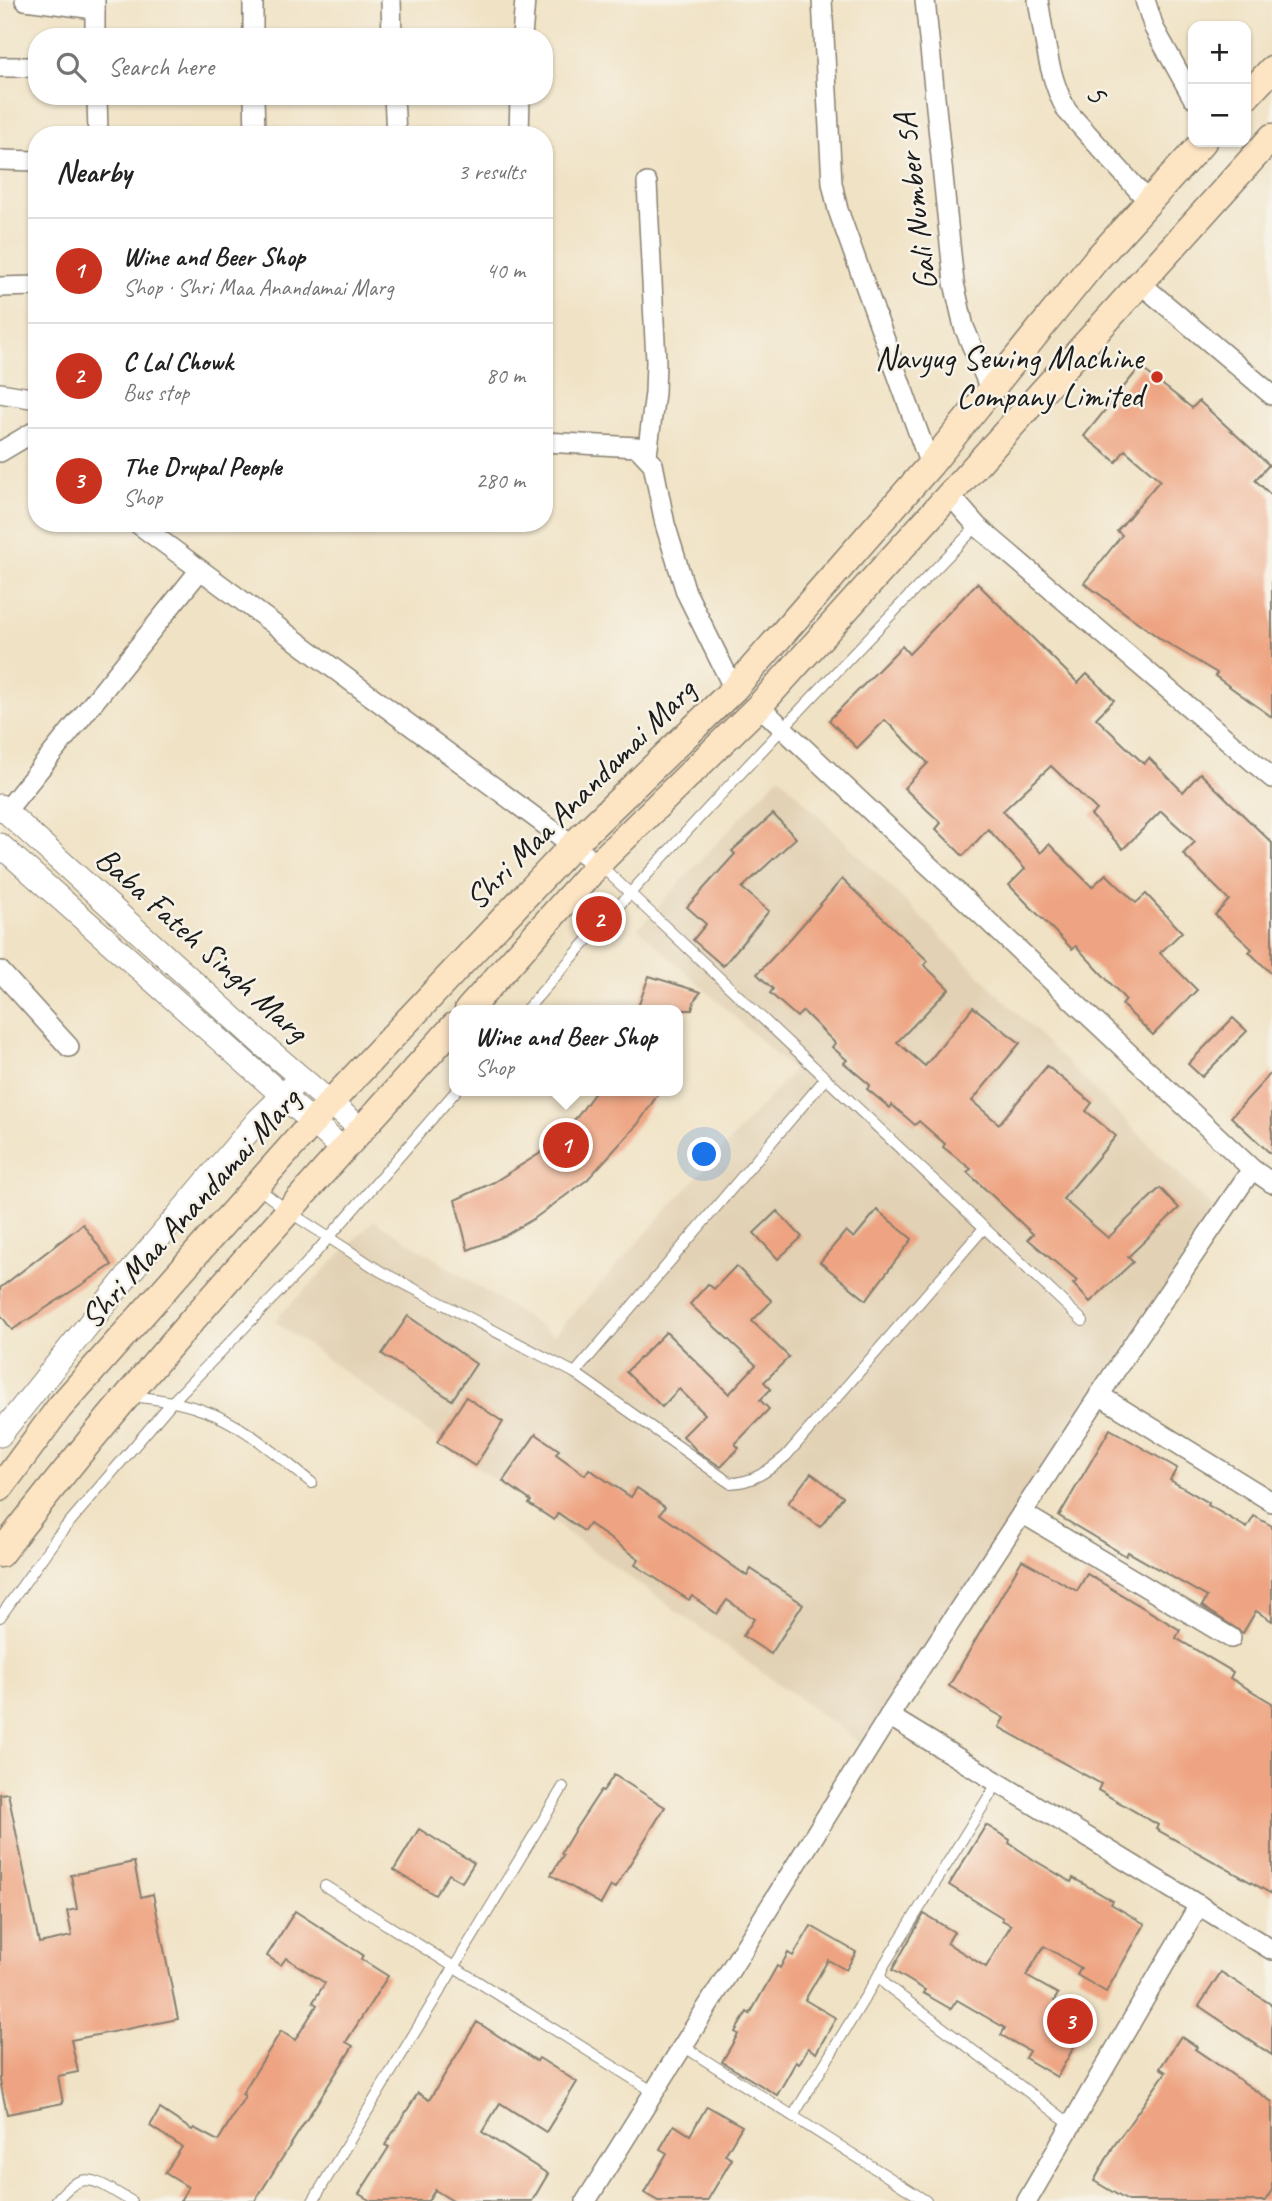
<!DOCTYPE html>
<html lang="en">
<head>
<meta charset="utf-8">
<style>
	:root { --surface:#fff; --page:#f2f2f2; --text:#222; --muted:#767676; --line:#e0e0e0; --accent:#c8321e }
	body { margin:0; font-family:Caveat,sans-serif; background:var(--page); color:var(--text) }
	.controls { position:absolute; right:21px; top:21px; display:grid; overflow:hidden; border-radius:14px; box-shadow:0 2px 5px #0004 }
	.controls button { width:63px; height:63px; display:grid; place-items:center; padding:0; border:0; border-bottom:2px solid var(--line); background:var(--surface); color:var(--text); font:35px sans-serif }
	.you { position:absolute; left:705px; top:1155px; width:24px; height:24px; margin:-18px; border:5px solid #fff; border-radius:50%; background:#1a73e8; box-shadow:0 0 0 10px #1a73e833 }
	.badge { display:grid; place-items:center; width:46px; height:46px; border-radius:50%; background:var(--accent); color:#fff; font-size:23px; font-weight:700 }
	.pin { position:absolute; translate:-50% -50%; border:4px solid #fff; box-shadow:0 2px 7px #0006 }
	.popup { position:absolute; left:449px; top:1005px; width:234px; height:91px; box-sizing:border-box; display:grid; place-content:center; border-radius:14px; background:var(--surface); filter:drop-shadow(0 2px 5px #0005); font-size:23px; white-space:nowrap; color:var(--muted) }
	.popup b { font-size:26px; color:var(--text) }
	.popup::after { content:''; position:absolute; left:50%; top:100%; margin-left:-14px; border:14px solid transparent; border-top-color:var(--surface) }
	.list { margin:0; padding:0; list-style:none }
	h2 { display:flex; justify-content:space-between; align-items:center; height:91px; margin:0; padding:0 28px; font-size:30px }
	h2 small { font-size:23px; font-weight:400; color:var(--muted) }
	.list li { display:grid; grid-template-columns:46px 1fr auto; gap:21px; align-items:center; box-sizing:border-box; height:105px; padding:0 28px; border-top:2px solid var(--line) }
	.list b { display:block; font-size:26px; white-space:nowrap }
	.list p { margin:0; font-size:23px; white-space:nowrap; color:var(--muted) }
	.list em { font-size:23px; font-style:normal; color:var(--muted) }
	.icon { flex:none; width:38px; height:38px; fill:none; stroke:currentColor; stroke-width:2; stroke-linecap:round; stroke-linejoin:round }
	.map { position:relative; flex:none; width:1272px; height:2201px; overflow:hidden }
	.search { position:absolute; background:var(--surface); box-shadow:0 2px 5px #0004; left:28px; top:28px; width:525px; height:77px; display:flex; align-items:center; gap:18px; box-sizing:border-box; padding:0 24px; border-radius:28px; color:var(--muted); font-size:26px }
	.panel { position:absolute; background:var(--surface); box-shadow:0 2px 5px #0004; left:28px; top:126px; width:525px; height:406px; border-radius:28px }
	.map>svg:first-child { display:block }
	.built { fill:#e2d1b4 }
	.building { fill:#eea482 }
	.lines { fill:none; stroke-linecap:round; stroke-linejoin:round }
	.service-casing { stroke:#867f70; stroke-width:12 }
	.minor-casing { stroke:#867f70; stroke-width:22 }
	.tertiary-casing { stroke:#867f70; stroke-width:25 }
	.secondary-casing { stroke:#867f70; stroke-width:29 }
	.service { stroke:#fff; stroke-width:10 }
	.minor { stroke:#fff; stroke-width:19 }
	.tertiary { stroke:#fff; stroke-width:23 }
	.secondary { stroke:#fde5c4; stroke-width:26 }
	.poi-dot { fill:#c8321e; stroke:#f7f3e8; stroke-width:2.5 }
	.labels { text-anchor:middle; dominant-baseline:central; stroke-width:5; stroke-linejoin:round; paint-order:stroke }
	.street-label { font-size:33px; fill:#1c1c1c; stroke:#f7f3e8 }
	.poi-label { font-size:33px; fill:#1c1c1c; stroke:#f7f3e8; text-anchor:end }
</style>
</head>
<body>
<div class="map">
<svg width="1272" height="2201" viewBox="0 0 1272 2201">
	<rect width="100%" height="100%" fill="#f7f3e8"/>
	<filter id="ink" filterUnits="userSpaceOnUse"><feTurbulence type="fractalNoise" baseFrequency=".0143" numOctaves="2"/><feDisplacementMap in="SourceGraphic" scale="14" xChannelSelector="R" yChannelSelector="G"/><feConvolveMatrix kernelMatrix="1 2 1 2 8 2 1 2 1" color-interpolation-filters="sRGB"/></filter>
	<filter id="wash" filterUnits="userSpaceOnUse"><feTurbulence type="fractalNoise" baseFrequency=".00686" numOctaves="4" result="noise"/><feDisplacementMap in="SourceGraphic" scale="28" xChannelSelector="R" yChannelSelector="G"/><feGaussianBlur stdDeviation="1.57" result="paint"/><feColorMatrix in="noise" values="0 0 0 0 0 0 0 0 0 0 0 0 0 0 0 0 0 1.4 0 .05"/><feComposite in="paint" operator="in"/></filter>
	<g filter="url(#wash)">
		<rect width="100%" height="100%" fill="#f0e2c4"/>
		<polygon class="built" points="779,776 1216,1211 863,1745 274,1321 374,1220 554,1335 793,1071 638,928"/>
		<g id="blocks">
			<g class="building">
				<polygon points="1140,367 1192,408 1199,401 1269,465 1255,480 1272,496 1272,717 1215,676 1217,673 1162,640 1084,583 1122,535 1117,531 1160,480 1125,450 1116,462 1084,436"/>
				<polygon points="977,583 1078,683 1087,674 1114,700 1096,718 1144,764 1149,758 1183,792 1200,773 1272,843 1272,974 1249,952 1252,949 1215,915 1229,900 1183,854 1195,842 1161,811 1123,849 1091,815 1097,810 1051,766 1003,811 1041,853 1049,844 1092,887 1106,874 1136,903 1146,894 1182,932 1160,953 1197,990 1153,1035 1122,1005 1126,1000 1076,946 1072,949 1009,885 1025,869 988,829 963,856 936,829 941,823 904,788 928,763 885,720 857,748 829,720 902,646 909,654"/>
				<polygon points="773,814 796,838 742,888 769,911 723,966 693,940 706,924 687,907 735,854 732,851"/>
				<polygon points="842,879 928,961 924,965 949,989 897,1042 925,1066 973,1007 1020,1043 972,1101 999,1124 1047,1066 1092,1103 1086,1111 1116,1136 1063,1199 1108,1238 1160,1188 1179,1208 1128,1257 1133,1262 1090,1302 1073,1284 1077,1281 1028,1239 1033,1234 967,1172 971,1169 943,1147 945,1144 919,1121 915,1125 892,1105 890,1108 867,1089 870,1085 844,1063 847,1060 832,1047 835,1043 803,1011 797,1017 770,993 773,989 757,974 791,938"/>
				<polygon points="649,976 701,992 695,999 692,1010 637,1010"/>
				<polygon points="1233,1018 1247,1031 1202,1077 1188,1064"/>
				<polygon points="1272,1072 1272,1155 1231,1117"/>
				<polygon points="596,1091 660,1091 638,1124 587,1180 535,1218 504,1236 468,1250 455,1200 494,1182 539,1154 577,1117"/>
				<polygon points="877,1210 912,1239 866,1300 820,1262 846,1231 854,1238"/>
				<polygon points="777,1211 802,1237 778,1259 754,1233"/>
				<polygon points="83,1224 112,1265 12,1330 0,1314 0,1288"/>
				<polygon points="736,1266 772,1301 752,1321 789,1357 764,1382 771,1389 760,1400 769,1409 735,1444 739,1448 721,1467 697,1451 683,1436 705,1414 679,1389 662,1407 626,1372 666,1332 729,1394 756,1365 690,1304 708,1284 714,1289"/>
				<polygon points="408,1316 476,1364 452,1400 382,1354"/>
				<polygon points="466,1397 503,1422 475,1466 437,1442"/>
				<polygon points="1110,1429 1177,1468 1170,1480 1209,1503 1208,1505 1247,1528 1254,1516 1272,1526 1272,1621 1256,1611 1243,1633 1202,1606 1207,1597 1128,1552 1126,1556 1059,1516"/>
				<polygon points="536,1434 559,1450 556,1454 585,1475 589,1469 631,1497 637,1488 665,1507 660,1514 747,1576 751,1569 803,1604 771,1654 743,1636 754,1619 727,1600 717,1614 692,1596 689,1600 635,1565 639,1559 589,1524 584,1531 558,1513 554,1520 529,1504 531,1501 503,1481"/>
				<polygon points="811,1473 843,1497 820,1527 788,1503"/>
				<polygon points="1022,1560 1077,1591 1087,1574 1180,1630 1176,1638 1233,1672 1230,1678 1272,1703 1272,1894 1156,1829 1158,1825 1098,1790 1101,1784 999,1727 1004,1718 949,1686"/>
				<polygon points="614,1775 665,1807 615,1888 611,1886 601,1904 551,1875 563,1855 561,1853 576,1828 601,1790 603,1791"/>
				<polygon points="8,1793 39,1943 72,1936 67,1911 77,1909 71,1875 134,1862 141,1897 153,1894 178,2019 71,2040 78,2072 58,2076 63,2103 7,2114 0,2081 0,1794"/>
				<polygon points="986,1825 1010,1840 1009,1843 1034,1860 1071,1882 1073,1878 1113,1901 1111,1904 1145,1924 1106,1992 1077,1975 1081,1968 1044,1946 1026,1976 1058,1994 1054,2001 1088,2022 1057,2077 1025,2058 1029,2051 1001,2035 1005,2028 957,2000 951,2009 923,1993 925,1990 892,1970 924,1914 954,1932 947,1943 986,1967 1011,1925 1002,1920 1003,1918 949,1885"/>
				<polygon points="419,1829 474,1863 462,1882 449,1874 435,1895 394,1870"/>
				<polygon points="295,1911 363,1955 361,1959 388,1976 346,2042 353,2046 255,2201 180,2201 188,2187 165,2173 182,2147 150,2126 160,2109 192,2130 194,2128 218,2141 245,2096 242,2094 281,2031 295,2040 317,2005 313,2002 325,1983 286,1958 281,1965 267,1956"/>
				<polygon points="811,1926 856,1952 846,1970 828,1960 805,2000 836,2018 816,2053 808,2048 799,2064 796,2062 777,2095 722,2062 738,2034 735,2032 747,2012 750,2014 777,1966 780,1968 788,1953 793,1956"/>
				<polygon points="1221,1972 1272,2005 1272,2055 1199,2006"/>
				<polygon points="477,2022 537,2061 539,2058 577,2082 546,2132 500,2103 482,2132 548,2174 532,2201 453,2201 435,2190 428,2201 371,2201 359,2194 389,2147 385,2145 418,2093 429,2100"/>
				<polygon points="1181,2036 1197,2047 1195,2049 1272,2102 1272,2190 1265,2201 1128,2201 1094,2181 1113,2147 1166,2072 1160,2068"/>
				<polygon points="707,2106 742,2126 725,2155 732,2159 707,2201 658,2201 644,2193 667,2153 660,2149 674,2125 690,2135"/>
			</g>
		</g>
	</g>
	<g filter="url(#ink)">
		<use href="#blocks" fill-opacity="0" stroke="#867f70" stroke-width="2"/>
		<g class="lines">
			<g class="service-casing">
				<g id="service">
					<polyline points="600,865 1083,1321"/>
					<path d="M526,1010C671,844 823,684 977,526"/>
					<path d="M258,1188L288,1211L380,1271L575,1373L730,1483C753,1483 769,1470 786,1456L984,1228"/>
					<polyline points="575,1373 825,1079"/>
					<path d="M132,1396C156,1399 180,1402 202,1410C243,1423 279,1457 312,1483"/>
					<polyline points="0,1617 57,1537 172,1402 305,1265 456,1091"/>
					<polyline points="998,1782 884,1965 880,1976 886,1985 1072,2125"/>
					<polyline points="325,1886 654,2092"/>
					<polyline points="683,2046 926,2201"/>
					<polyline points="793,2116 881,1971"/>
					<path d="M56,2201C84,2165 98,2183 131,2201"/>
					<polyline points="313,2201 563,1787"/>
				</g>
			</g>
			<g class="minor-casing">
				<g id="minor">
					<polyline points="25,0 95,9"/>
					<polyline points="95,0 95,37"/>
					<polyline points="253,0 253,37"/>
					<polyline points="391,0 392,37"/>
					<polyline points="822,0 832,183 838,210 930,465"/>
					<polyline points="925,0 954,283 964,327 991,391"/>
					<path d="M1038,0C1045,38 1048,77 1067,111L1148,201"/>
					<polyline points="1145,0 1154,28 1193,98"/>
					<polyline points="522,37 525,0"/>
					<polyline points="0,67 37,67"/>
					<polyline points="97,96 98,135"/>
					<polyline points="254,96 255,135"/>
					<polyline points="394,96 396,135"/>
					<polyline points="519,135 520,96"/>
					<polyline points="0,160 37,161"/>
					<polyline points="1140,283 1272,395"/>
					<polyline points="0,287 37,286"/>
					<polyline points="0,393 37,399"/>
					<polyline points="544,442 637,447 653,464 665,524 686,592 734,689"/>
					<polyline points="0,452 37,430"/>
					<polyline points="647,455 655,393 656,361 647,183"/>
					<polyline points="949,494 977,526 1272,778"/>
					<polyline points="137,523 598,864"/>
					<polyline points="759,706 1252,1169 1272,1183"/>
					<polyline points="6,811 200,570"/>
					<polyline points="0,971 69,1047"/>
					<polyline points="1099,1395 1272,1502"/>
					<polyline points="1022,1513 1231,1638"/>
					<polyline points="889,1716 1272,1950"/>
					<polyline points="586,2201 889,1716 1125,1356 1252,1169"/>
					<polyline points="1027,2201 1199,1905"/>
				</g>
			</g>
			<g class="tertiary-casing">
				<g id="tertiary">
					<polyline points="0,806 264,1046 362,1130"/>
					<polyline points="0,845 344,1150"/>
					<polyline points="0,1435 137,1264 258,1120 301,1078"/>
				</g>
			</g>
			<g class="secondary-casing">
				<g id="secondary">
					<polyline points="1246,97 1272,69"/>
					<polyline points="468,1010 603,859 759,706 1272,137"/>
					<polyline points="0,1488 59,1408 330,1103 574,844 734,689 930,465 1095,261 1203,142"/>
					<path d="M0,1554C141,1370 300,1199 454,1026"/>
				</g>
			</g>
			<use href="#service" class="service"/>
			<use href="#minor" class="minor"/>
			<use href="#tertiary" class="tertiary"/>
			<use href="#secondary" class="secondary"/>
		</g>
	</g>
	<circle class="poi-dot" cx="1157" cy="377" r="7"/>
	<g class="labels">
		<g class="street-label">
			<text transform="translate(1097 93) rotate(54)">5</text>
			<text transform="translate(915 202) rotate(-97)">Gali Number 5A</text>
			<text transform="translate(580 794) rotate(-45)">Shri Maa Anandamai Marg</text>
			<text transform="translate(202 944) rotate(42)">Baba Fateh Singh Marg</text>
			<text transform="translate(190 1208) rotate(-48)">Shri Maa Anandamai Marg</text>
		</g>
		<g class="poi-label">
			<text x="1143" y="358">Navyug Sewing Machine<tspan x="1143" dy="38">Company Limited</tspan></text>
		</g>
	</g>
</svg>
<div class="controls">
<button>+</button>
<button>−</button>
</div>
<div class="you"></div>
<div class="pin badge" style="left:566px;top:1145px">1</div>
<div class="popup"><b>Wine and Beer Shop</b>Shop</div>
<div class="pin badge" style="left:599px;top:919px">2</div>
<div class="pin badge" style="left:1070px;top:2021px">3</div>
<div class="search"><svg class="icon" aria-label="search" viewBox="0 0 24 24"><circle cx="10" cy="10" r="6"/><path d="M15 15l6 6"/></svg>Search here</div>
<section class="panel">
<h2>Nearby<small>3 results</small></h2>
<ul class="list">
<li><span class="badge">1</span><div><b>Wine and Beer Shop</b><p>Shop · Shri Maa Anandamai Marg</p></div><em>40 m</em></li>
<li><span class="badge">2</span><div><b>C Lal Chowk</b><p>Bus stop</p></div><em>80 m</em></li>
<li><span class="badge">3</span><div><b>The Drupal People</b><p>Shop</p></div><em>280 m</em></li>
</ul>
</section>
</div>
</body>
</html>
